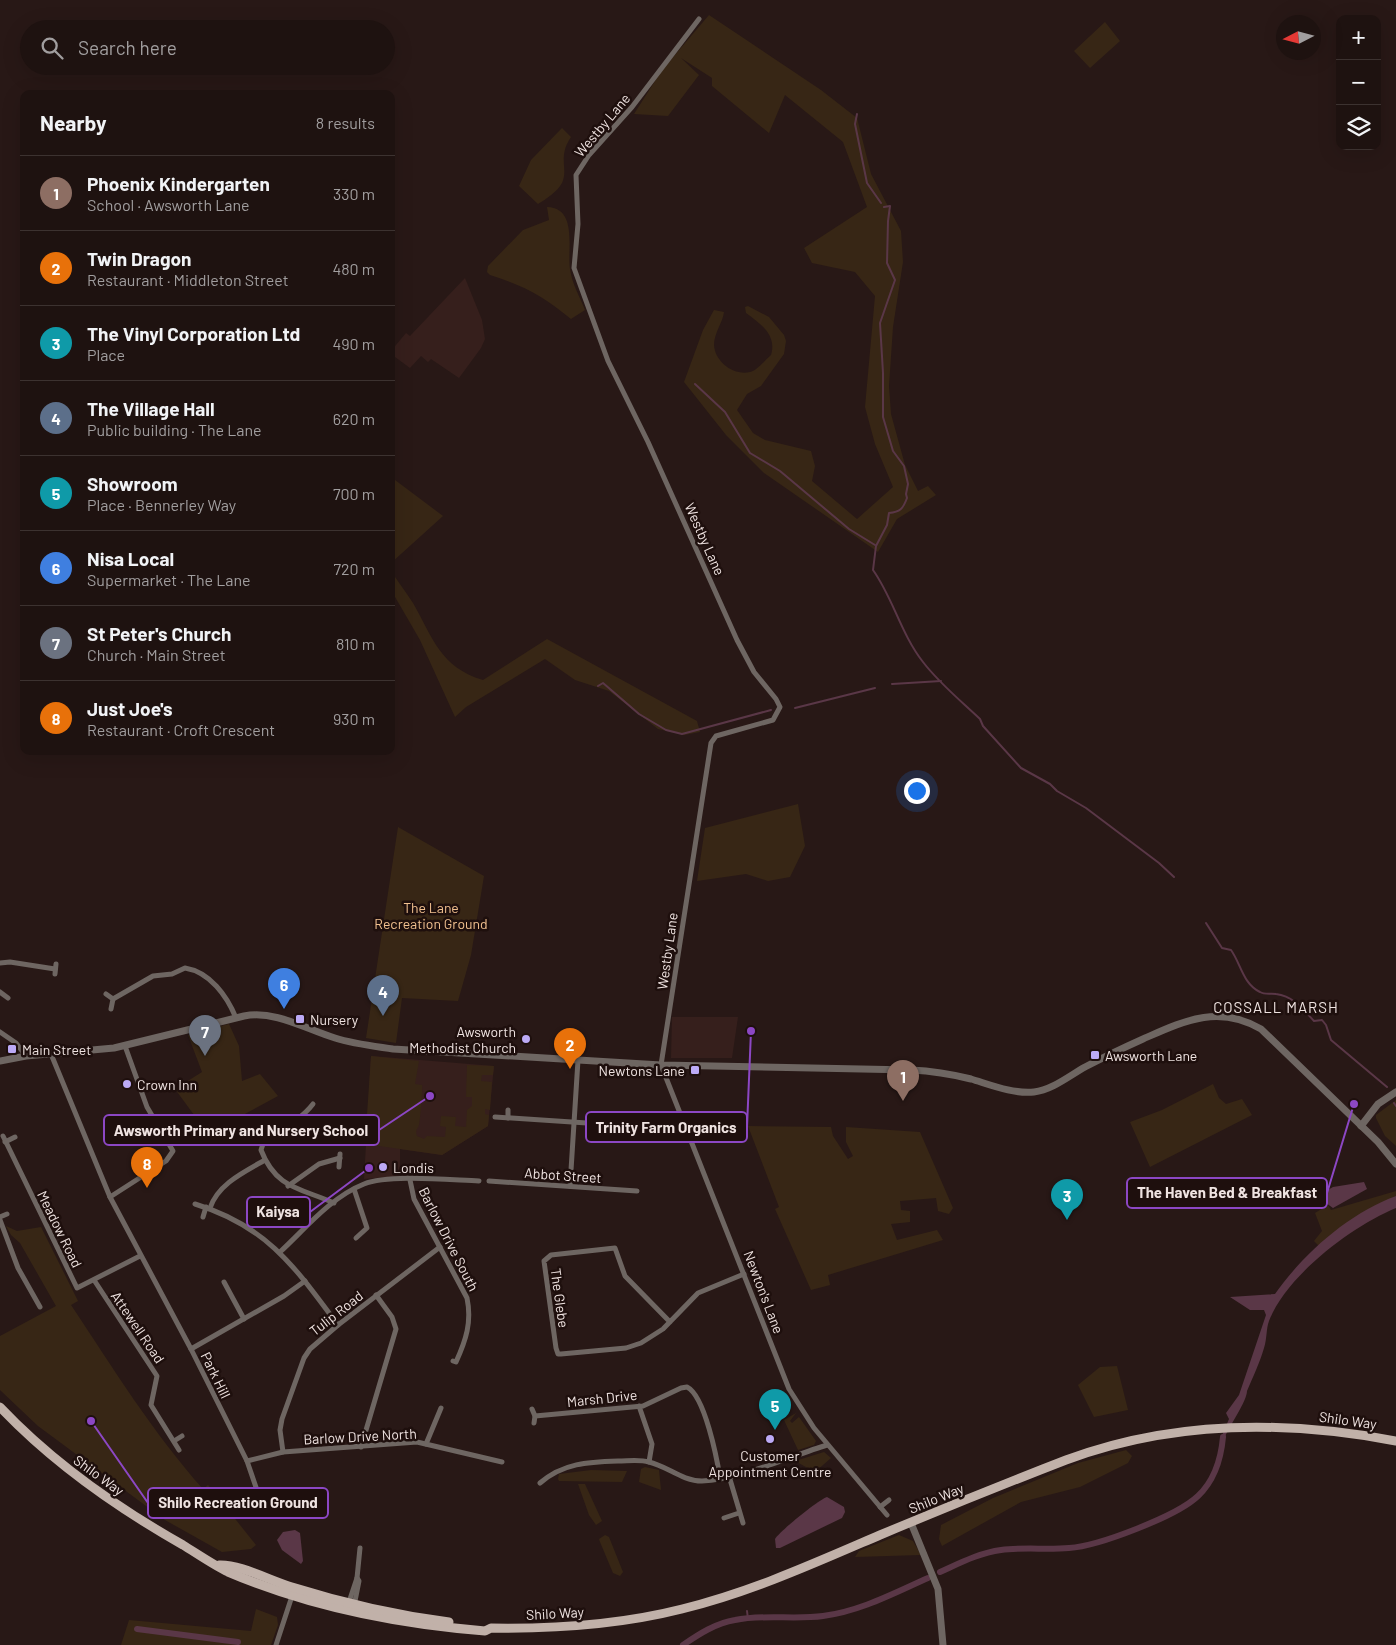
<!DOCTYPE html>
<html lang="en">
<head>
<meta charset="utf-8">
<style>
	:root { --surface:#1e1210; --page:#261b19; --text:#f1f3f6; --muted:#a19e9f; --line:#3c3230; --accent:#bcaaf6 }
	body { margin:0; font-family:Barlow,sans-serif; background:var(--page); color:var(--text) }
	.controls { position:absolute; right:15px; top:15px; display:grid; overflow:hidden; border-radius:10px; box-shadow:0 5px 20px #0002 }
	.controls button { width:45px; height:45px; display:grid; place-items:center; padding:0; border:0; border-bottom:1px solid var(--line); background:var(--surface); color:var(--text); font:25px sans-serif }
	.compass { position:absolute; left:1276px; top:15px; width:45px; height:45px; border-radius:50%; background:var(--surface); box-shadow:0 5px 20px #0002; rotate:264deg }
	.you { position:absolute; left:916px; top:790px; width:18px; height:18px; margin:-12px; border:4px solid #fff; border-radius:50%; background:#1a73e8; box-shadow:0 0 0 8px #1a73e833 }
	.badge { display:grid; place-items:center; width:32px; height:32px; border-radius:50%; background:var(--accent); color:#fff; font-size:16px; font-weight:700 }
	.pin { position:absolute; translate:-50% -41px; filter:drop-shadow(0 1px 2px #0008) }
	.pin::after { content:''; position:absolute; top:26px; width:18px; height:15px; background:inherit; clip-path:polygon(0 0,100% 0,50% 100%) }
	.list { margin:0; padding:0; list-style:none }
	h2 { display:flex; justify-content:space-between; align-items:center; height:65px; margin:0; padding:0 20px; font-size:21px }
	h2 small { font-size:16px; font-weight:400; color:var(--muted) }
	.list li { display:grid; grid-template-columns:32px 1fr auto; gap:15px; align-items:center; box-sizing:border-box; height:75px; padding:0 20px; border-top:1px solid var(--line) }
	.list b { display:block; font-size:19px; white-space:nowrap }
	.list p { margin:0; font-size:16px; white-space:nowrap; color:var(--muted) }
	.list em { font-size:16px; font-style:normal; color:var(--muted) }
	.icon { flex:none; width:28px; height:28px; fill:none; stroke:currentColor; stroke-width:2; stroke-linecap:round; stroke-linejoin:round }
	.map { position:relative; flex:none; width:1396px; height:1645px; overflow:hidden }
	.search { position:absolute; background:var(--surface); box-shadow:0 5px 20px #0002; left:20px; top:20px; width:375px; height:55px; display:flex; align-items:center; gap:12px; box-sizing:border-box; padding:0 18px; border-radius:28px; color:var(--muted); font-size:19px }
	.panel { position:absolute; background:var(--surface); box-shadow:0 5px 20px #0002; left:20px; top:90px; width:375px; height:665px; border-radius:10px }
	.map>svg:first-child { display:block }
	.built { fill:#361f1c }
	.green { fill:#372615 }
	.water { fill:#5a3747 }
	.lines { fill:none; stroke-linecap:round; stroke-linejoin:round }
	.stream { stroke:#5a3747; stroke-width:2 }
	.canal { stroke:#5a3747; stroke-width:6 }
	.minor { stroke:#6e6662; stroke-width:5 }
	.tertiary { stroke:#6e6662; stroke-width:7 }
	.primary { stroke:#c1b1a9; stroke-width:9 }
	.poi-dot { fill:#bcaaf6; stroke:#1e0f0d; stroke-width:2 }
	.labels { text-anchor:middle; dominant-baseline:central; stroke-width:5; stroke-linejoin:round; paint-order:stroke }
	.street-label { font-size:14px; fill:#efe3e1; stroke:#1e0f0d }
	.park-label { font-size:14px; fill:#f2c190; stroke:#1e0f0d }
	.poi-label { font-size:14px; fill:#efe3e1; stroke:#1e0f0d; text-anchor:start }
	.neighbourhood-label { font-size:15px; letter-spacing:1px; fill:#efe3e1; stroke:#1e0f0d }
	.leader { fill:none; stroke:#8c47c4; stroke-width:2 }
	.callout-dot { fill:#8c47c4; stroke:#1e0f0d; stroke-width:2 }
	.callout { fill:#1e0f0d; stroke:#8c47c4; stroke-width:2 }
	.callout-label { font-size:15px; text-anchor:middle; font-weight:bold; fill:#efe3e1 }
</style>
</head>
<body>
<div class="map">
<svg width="1396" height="1645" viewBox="0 0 1396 1645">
	<rect width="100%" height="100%" fill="#281816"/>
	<g class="built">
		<polygon points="465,278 482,320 485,339 481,348 459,378 431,359 428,362 421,356 410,368 391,354 391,351 406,333 410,336"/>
		<polygon points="672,1017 738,1017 732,1058 671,1058"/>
		<polygon points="371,1056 494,1066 488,1126 442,1155 400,1149 400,1176 364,1179"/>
	</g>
	<g class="green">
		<path d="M709,15L821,90L857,118L871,174L901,231L903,262L893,327L889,386L891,414L905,465L918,491L928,486L936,495L897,519L878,552L764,473L726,435L684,382L703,330L714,310L724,312C723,322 714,333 714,345C715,362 734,376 750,372C757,371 765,360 771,355C777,335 761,324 746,313L745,307L748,306L769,317L784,335L786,341L784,354L761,386L747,394L737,410L753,433L765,440L811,451L815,466L812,481L857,519L893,487L875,444L865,407L875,296L855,272L812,263L804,248L867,207L843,142L785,95L769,133L712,86V78L681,58L699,75L668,116L634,114L662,70Z"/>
		<polygon points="1105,22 1120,41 1090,68 1074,51"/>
		<path d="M562,128L571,137C557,157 569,169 562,183C557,192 546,199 538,204L519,186L531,160Z"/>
		<path d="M547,207C578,208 567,249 570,269C572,284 580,297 585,310L571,319C543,296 525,286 490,275L487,272L488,266L523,230L549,220Z"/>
		<polygon points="391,477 443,516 391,563"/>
		<path d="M391,571C398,582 406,592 413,603C433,638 440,667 483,680L547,639L697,721L700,732L684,735L658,729L609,691L575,680L545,659L466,707L455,717L420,640L391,590Z"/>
		<polygon points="798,804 805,846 790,877 768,881 746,874 697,881 705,828"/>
		<polygon points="398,827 484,876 471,955 458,1001 402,998 396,1043 366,1038"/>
		<polygon points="229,1024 239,1046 242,1081 260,1074 278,1096 208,1134 175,1089 202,1072 188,1035"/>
		<path d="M371,1056L419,1061L415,1084L422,1085C423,1087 420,1122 419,1125C417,1130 415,1130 417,1136L424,1139L427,1136L445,1137L446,1127L440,1126L441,1116L456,1117L455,1126L466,1127L467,1110L472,1106V1097H466L467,1065L494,1066L493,1075H482L481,1081L492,1082L490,1110L485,1109V1114L489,1115L488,1126L442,1155L365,1144Z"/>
		<polygon points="1213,1084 1219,1098 1226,1104 1242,1099 1252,1115 1150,1167 1130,1122 1162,1110"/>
		<polygon points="1396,1100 1396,1146 1385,1136 1376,1118 1376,1115"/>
		<polygon points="748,1126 831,1127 833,1136 848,1159 853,1156 846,1142 846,1127 920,1132 953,1208 949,1214 938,1211 936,1198 900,1201 901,1210 910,1211 910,1222 891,1224 897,1240 937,1230 943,1240 828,1275 830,1285 811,1290 775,1209 779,1207"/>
		<polygon points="1396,1191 1396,1196 1361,1214 1319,1246 1314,1241 1322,1231 1315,1213 1328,1205 1331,1210"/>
		<path d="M6,1226L17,1231L41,1227L78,1301L71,1305C113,1368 153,1433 203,1489L208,1485L256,1545L251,1549L222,1552L165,1520L38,1426L0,1390V1336L56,1306L20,1243L11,1235Z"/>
		<polygon points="1117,1366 1128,1410 1094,1417 1078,1385 1100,1367"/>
		<polygon points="796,1413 790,1421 792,1423 799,1417 816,1441 814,1445 798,1450 784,1420"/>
		<polygon points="1126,1450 1132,1456 1128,1463 1080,1487 1021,1502 942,1546 939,1539 941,1525 993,1498 1078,1463"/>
		<polygon points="824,1452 831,1458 815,1472 795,1461"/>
		<polygon points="645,1467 659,1470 661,1490 639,1482 641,1469"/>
		<polygon points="591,1470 627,1471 622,1482 559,1481 558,1479 559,1474"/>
		<polygon points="578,1484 585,1484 602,1521 596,1525 589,1515"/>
		<polygon points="605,1535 609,1537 623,1572 620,1576 613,1573 600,1542 599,1539"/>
		<polygon points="899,1535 913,1541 921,1555 855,1557 859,1551"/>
		<polygon points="256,1609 277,1617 278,1625 271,1645 121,1645 129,1620 251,1631"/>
	</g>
	<g class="water">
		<polygon points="1364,1182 1367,1189 1333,1208 1326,1203 1319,1205 1326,1191 1333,1187"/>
		<path d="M1396,1196V1208C1352,1226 1286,1276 1269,1321C1266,1329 1267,1339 1264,1348C1260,1362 1253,1377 1247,1391C1247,1401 1230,1425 1225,1437L1221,1438L1229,1419L1226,1413L1239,1395L1266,1315L1264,1310H1250L1230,1297L1275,1294C1303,1254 1349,1213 1396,1196Z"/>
		<path d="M827,1497L844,1507L845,1512L842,1518L780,1548H776L775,1539C780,1531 818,1500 827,1497Z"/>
		<polygon points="295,1530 300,1533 303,1561 301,1564 282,1550 277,1540 283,1532"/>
	</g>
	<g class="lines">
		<g class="stream">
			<polyline points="857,114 855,124 867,183 881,203"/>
			<path d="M884,207L890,206L888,221L887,263L895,280L880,323L883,373V417L893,451L904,466L908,484L906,494L907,498C903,509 900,512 889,513L887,525L876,546L873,570C893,598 901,634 923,662C939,683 961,701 980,719L983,726L1021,768L1050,784L1057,791L1086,808L1159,863L1174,877"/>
			<polyline points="695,384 725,412 750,453 780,471 849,529 875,545"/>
			<polyline points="892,684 941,681"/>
			<polyline points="598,686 603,683 639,714 666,730 682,734 771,710"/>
			<polyline points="795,708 875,688"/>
			<path d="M1206,923L1222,948L1231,950C1241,964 1243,984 1260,992C1265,995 1271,993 1276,994C1293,996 1303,1009 1314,1021L1322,1020L1326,1025L1331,1040L1387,1087"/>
			<polyline points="1394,1103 1396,1106"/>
			<polyline points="747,1611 748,1619"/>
		</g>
		<g class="canal">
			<path d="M940,1572C960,1563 979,1553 1001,1550C1023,1547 1047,1550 1069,1548C1099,1546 1177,1516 1198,1496C1215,1480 1221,1459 1223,1437"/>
			<polyline points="137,1629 238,1642"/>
			<path d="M683,1645C699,1634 716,1623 735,1620C764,1614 794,1620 823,1616C861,1611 894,1593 928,1578"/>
		</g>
		<g class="minor">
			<polyline points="699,19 632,107 589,155 576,175 578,224 574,268 608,361 648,442 737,640 754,672 776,699 780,707 773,720 716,736 711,743 661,1065 789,1389 814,1428 887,1515"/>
			<polyline points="0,963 10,962 55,969"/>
			<polyline points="55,974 56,964"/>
			<polyline points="0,992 8,998"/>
			<polyline points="106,994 113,999 111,1009"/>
			<path d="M113,999L153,976L172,974L185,968C210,972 227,996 236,1018"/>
			<polyline points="0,1032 16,1043 26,1056"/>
			<polyline points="51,1054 110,1197 191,1349 247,1461 259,1496 261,1509"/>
			<path d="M313,1104C300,1121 283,1127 265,1138L261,1150C276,1189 301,1188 334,1203"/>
			<polyline points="495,1117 647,1127"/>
			<polyline points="508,1118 508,1110"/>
			<polyline points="3,1136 77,1288 140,1256"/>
			<polyline points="5,1142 15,1137"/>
			<polyline points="339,1167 340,1154"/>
			<path d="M410,1180L414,1199L467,1298C472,1322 466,1340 456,1362L453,1361"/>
			<polyline points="489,1181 637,1191"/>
			<polyline points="288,1186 319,1164 340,1158"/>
			<polyline points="570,1186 578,1060"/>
			<polyline points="354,1189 367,1228 356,1238"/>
			<polyline points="110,1197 166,1161 173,1151 147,1107 125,1046"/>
			<path d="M195,1204C267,1226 295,1267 338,1325"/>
			<path d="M210,1208C218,1184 244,1172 265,1160"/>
			<polyline points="0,1217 7,1214"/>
			<polyline points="203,1217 206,1207"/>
			<polyline points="0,1220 18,1268 40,1307"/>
			<path d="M280,1252C305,1229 331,1197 364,1184C389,1174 450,1180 479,1181"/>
			<polyline points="94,1280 157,1376 151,1405 179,1450"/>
			<polyline points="224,1282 244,1319"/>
			<polyline points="670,1322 625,1276 615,1248 551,1255 544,1261 556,1348 558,1354 561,1354 626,1348 641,1343 663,1329 698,1293 744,1274"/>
			<polyline points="191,1349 284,1296 305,1281"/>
			<polyline points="639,1406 652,1444 649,1462"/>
			<polyline points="532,1409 535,1416 534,1423"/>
			<path d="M535,1416L643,1406L681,1388L687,1387C705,1396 717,1459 720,1478"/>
			<polyline points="174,1441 182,1436"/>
			<polyline points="426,1444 441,1408"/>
			<polyline points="361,1447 396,1329 392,1317 376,1295"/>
			<polyline points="283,1452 280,1430 282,1419 304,1358 310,1349 338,1325 440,1247"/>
			<polyline points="247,1461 283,1452 417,1442 502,1462"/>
			<polyline points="729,1476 743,1523"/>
			<path d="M540,1483C563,1463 588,1462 618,1461C628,1461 639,1459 649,1462C667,1466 682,1481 702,1481C739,1480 791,1456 827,1445"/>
			<polyline points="880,1507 889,1500"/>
			<polyline points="724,1518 739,1513"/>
			<polyline points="348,1605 357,1578 360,1548"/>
			<polyline points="354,1606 359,1581 357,1578"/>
			<polyline points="276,1645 293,1593"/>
		</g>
		<g class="tertiary">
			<path d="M0,1061L26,1056L114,1048L244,1016C275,1010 306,1029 335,1038C354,1044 373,1046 393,1049L661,1065L911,1070C932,1071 951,1074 971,1079C991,1085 1013,1094 1034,1092C1052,1090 1069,1076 1085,1067C1104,1057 1123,1048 1143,1039C1184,1021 1218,1004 1261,1029L1378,1142L1396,1164"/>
			<polyline points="1361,1126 1378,1104 1396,1092"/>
			<polyline points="911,1523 938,1589 943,1645"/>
		</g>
		<g class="primary">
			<path d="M0,1407C53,1463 116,1507 183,1545C196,1553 215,1566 228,1572C310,1607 397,1624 485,1631L491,1628C555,1629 619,1625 682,1609C751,1592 815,1563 880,1535C942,1509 1004,1484 1066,1460C1173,1420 1285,1420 1396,1441"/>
			<path d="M219,1565C240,1564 271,1581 292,1587C343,1603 396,1615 449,1622"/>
		</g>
	</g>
	<g class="poi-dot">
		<rect x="295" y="1014" width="10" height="10" rx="2.5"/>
		<circle cx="526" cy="1039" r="5"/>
		<rect x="7" y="1044" width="10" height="10" rx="2.5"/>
		<rect x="1090" y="1050" width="10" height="10" rx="2.5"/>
		<rect x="690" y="1065" width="10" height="10" rx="2.5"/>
		<circle cx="127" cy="1084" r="5"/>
		<circle cx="383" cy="1167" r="5"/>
		<circle cx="770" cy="1439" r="5"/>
	</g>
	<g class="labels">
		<g class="street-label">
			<text transform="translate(602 125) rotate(-50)">Westby Lane</text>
			<text transform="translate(705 539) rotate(66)">Westby Lane</text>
			<text transform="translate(667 951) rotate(-82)">Westby Lane</text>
			<text transform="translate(563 1175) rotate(4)">Abbot Street</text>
			<text transform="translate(60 1229) rotate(64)">Meadow Road</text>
			<text transform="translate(449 1239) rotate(63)">Barlow Drive South</text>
			<text transform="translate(764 1292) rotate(69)">Newton's Lane</text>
			<text transform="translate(560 1298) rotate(82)">The Glebe</text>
			<text transform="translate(336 1313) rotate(-38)">Tulip Road</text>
			<text transform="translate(138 1327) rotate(56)">Attewell Road</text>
			<text transform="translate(216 1375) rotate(64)">Park Hill</text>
			<text transform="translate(602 1398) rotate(-6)">Marsh Drive</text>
			<text transform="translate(1348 1420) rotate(8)">Shilo Way</text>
			<text transform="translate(360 1436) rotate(-3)">Barlow Drive North</text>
			<text transform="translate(99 1475) rotate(36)">Shilo Way</text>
			<text transform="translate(936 1498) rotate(-22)">Shilo Way</text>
			<text transform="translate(555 1613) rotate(-3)">Shilo Way</text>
		</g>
		<g class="park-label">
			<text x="431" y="907">The Lane<tspan x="431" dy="16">Recreation Ground</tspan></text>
		</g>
		<g class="poi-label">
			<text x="310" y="1019">Nursery</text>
			<text x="516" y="1031" text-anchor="end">Awsworth<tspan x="516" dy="16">Methodist Church</tspan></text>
			<text x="22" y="1049">Main Street</text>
			<text x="1105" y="1055">Awsworth Lane</text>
			<text x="685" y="1070" text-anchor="end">Newtons Lane</text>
			<text x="137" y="1084">Crown Inn</text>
			<text x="393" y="1167">Londis</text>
			<text x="770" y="1455" text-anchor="middle">Customer<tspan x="770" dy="16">Appointment Centre</tspan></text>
		</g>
		<g class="neighbourhood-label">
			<text x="1276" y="1007">COSSALL MARSH</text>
		</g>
	</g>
	<path class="leader" d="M751 1031L747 1127M430 1096L379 1130M1354 1104L1327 1193M369 1168L310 1212M91 1421L148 1503"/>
	<g class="callout-dot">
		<circle cx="751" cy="1031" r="5"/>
		<circle cx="430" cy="1096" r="5"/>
		<circle cx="1354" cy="1104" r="5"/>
		<circle cx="369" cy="1168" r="5"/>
		<circle cx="91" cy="1421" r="5"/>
	</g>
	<g class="callout">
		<rect x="586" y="1112" width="161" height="30" rx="5"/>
		<rect x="104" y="1115" width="275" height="30" rx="5"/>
		<rect x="1127" y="1178" width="200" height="30" rx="5"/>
		<rect x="247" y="1197" width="63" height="30" rx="5"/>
		<rect x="148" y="1488" width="180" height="30" rx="5"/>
	</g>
	<g class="callout-label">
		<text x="666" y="1133">Trinity Farm Organics</text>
		<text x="241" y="1136">Awsworth Primary and Nursery School</text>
		<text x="1227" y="1198">The Haven Bed &amp; Breakfast</text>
		<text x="278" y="1217">Kaiysa</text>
		<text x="238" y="1508">Shilo Recreation Ground</text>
	</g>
</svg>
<div class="controls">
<button>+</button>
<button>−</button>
<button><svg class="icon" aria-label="layers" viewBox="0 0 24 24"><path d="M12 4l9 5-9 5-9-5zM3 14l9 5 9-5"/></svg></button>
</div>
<svg class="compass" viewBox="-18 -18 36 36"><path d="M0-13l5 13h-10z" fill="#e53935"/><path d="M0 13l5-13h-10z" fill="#a19e9f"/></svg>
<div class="you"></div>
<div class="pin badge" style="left:903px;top:1101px;background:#8d6e63">1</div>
<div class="pin badge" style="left:570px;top:1069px;background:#e8710a">2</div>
<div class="pin badge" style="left:1067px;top:1220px;background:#0f9aa8">3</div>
<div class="pin badge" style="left:383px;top:1016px;background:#5c6f8a">4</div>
<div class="pin badge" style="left:775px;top:1430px;background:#0f9aa8">5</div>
<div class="pin badge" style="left:284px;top:1009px;background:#3f7fe0">6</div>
<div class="pin badge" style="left:205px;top:1056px;background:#6b7280">7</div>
<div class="pin badge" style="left:147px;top:1188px;background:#e8710a">8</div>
<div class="search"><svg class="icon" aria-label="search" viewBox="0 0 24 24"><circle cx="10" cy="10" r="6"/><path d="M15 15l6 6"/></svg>Search here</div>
<section class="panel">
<h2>Nearby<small>8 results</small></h2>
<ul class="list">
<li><span class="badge" style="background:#8d6e63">1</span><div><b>Phoenix Kindergarten</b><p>School · Awsworth Lane</p></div><em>330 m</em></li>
<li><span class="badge" style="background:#e8710a">2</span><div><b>Twin Dragon</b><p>Restaurant · Middleton Street</p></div><em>480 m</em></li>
<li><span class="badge" style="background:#0f9aa8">3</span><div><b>The Vinyl Corporation Ltd</b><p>Place</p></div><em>490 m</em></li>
<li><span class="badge" style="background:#5c6f8a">4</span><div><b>The Village Hall</b><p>Public building · The Lane</p></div><em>620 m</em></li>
<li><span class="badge" style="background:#0f9aa8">5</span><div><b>Showroom</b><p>Place · Bennerley Way</p></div><em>700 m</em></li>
<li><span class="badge" style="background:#3f7fe0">6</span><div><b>Nisa Local</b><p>Supermarket · The Lane</p></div><em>720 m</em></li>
<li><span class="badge" style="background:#6b7280">7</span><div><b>St Peter's Church</b><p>Church · Main Street</p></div><em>810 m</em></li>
<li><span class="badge" style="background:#e8710a">8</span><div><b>Just Joe's</b><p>Restaurant · Croft Crescent</p></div><em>930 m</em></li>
</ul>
</section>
</div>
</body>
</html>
